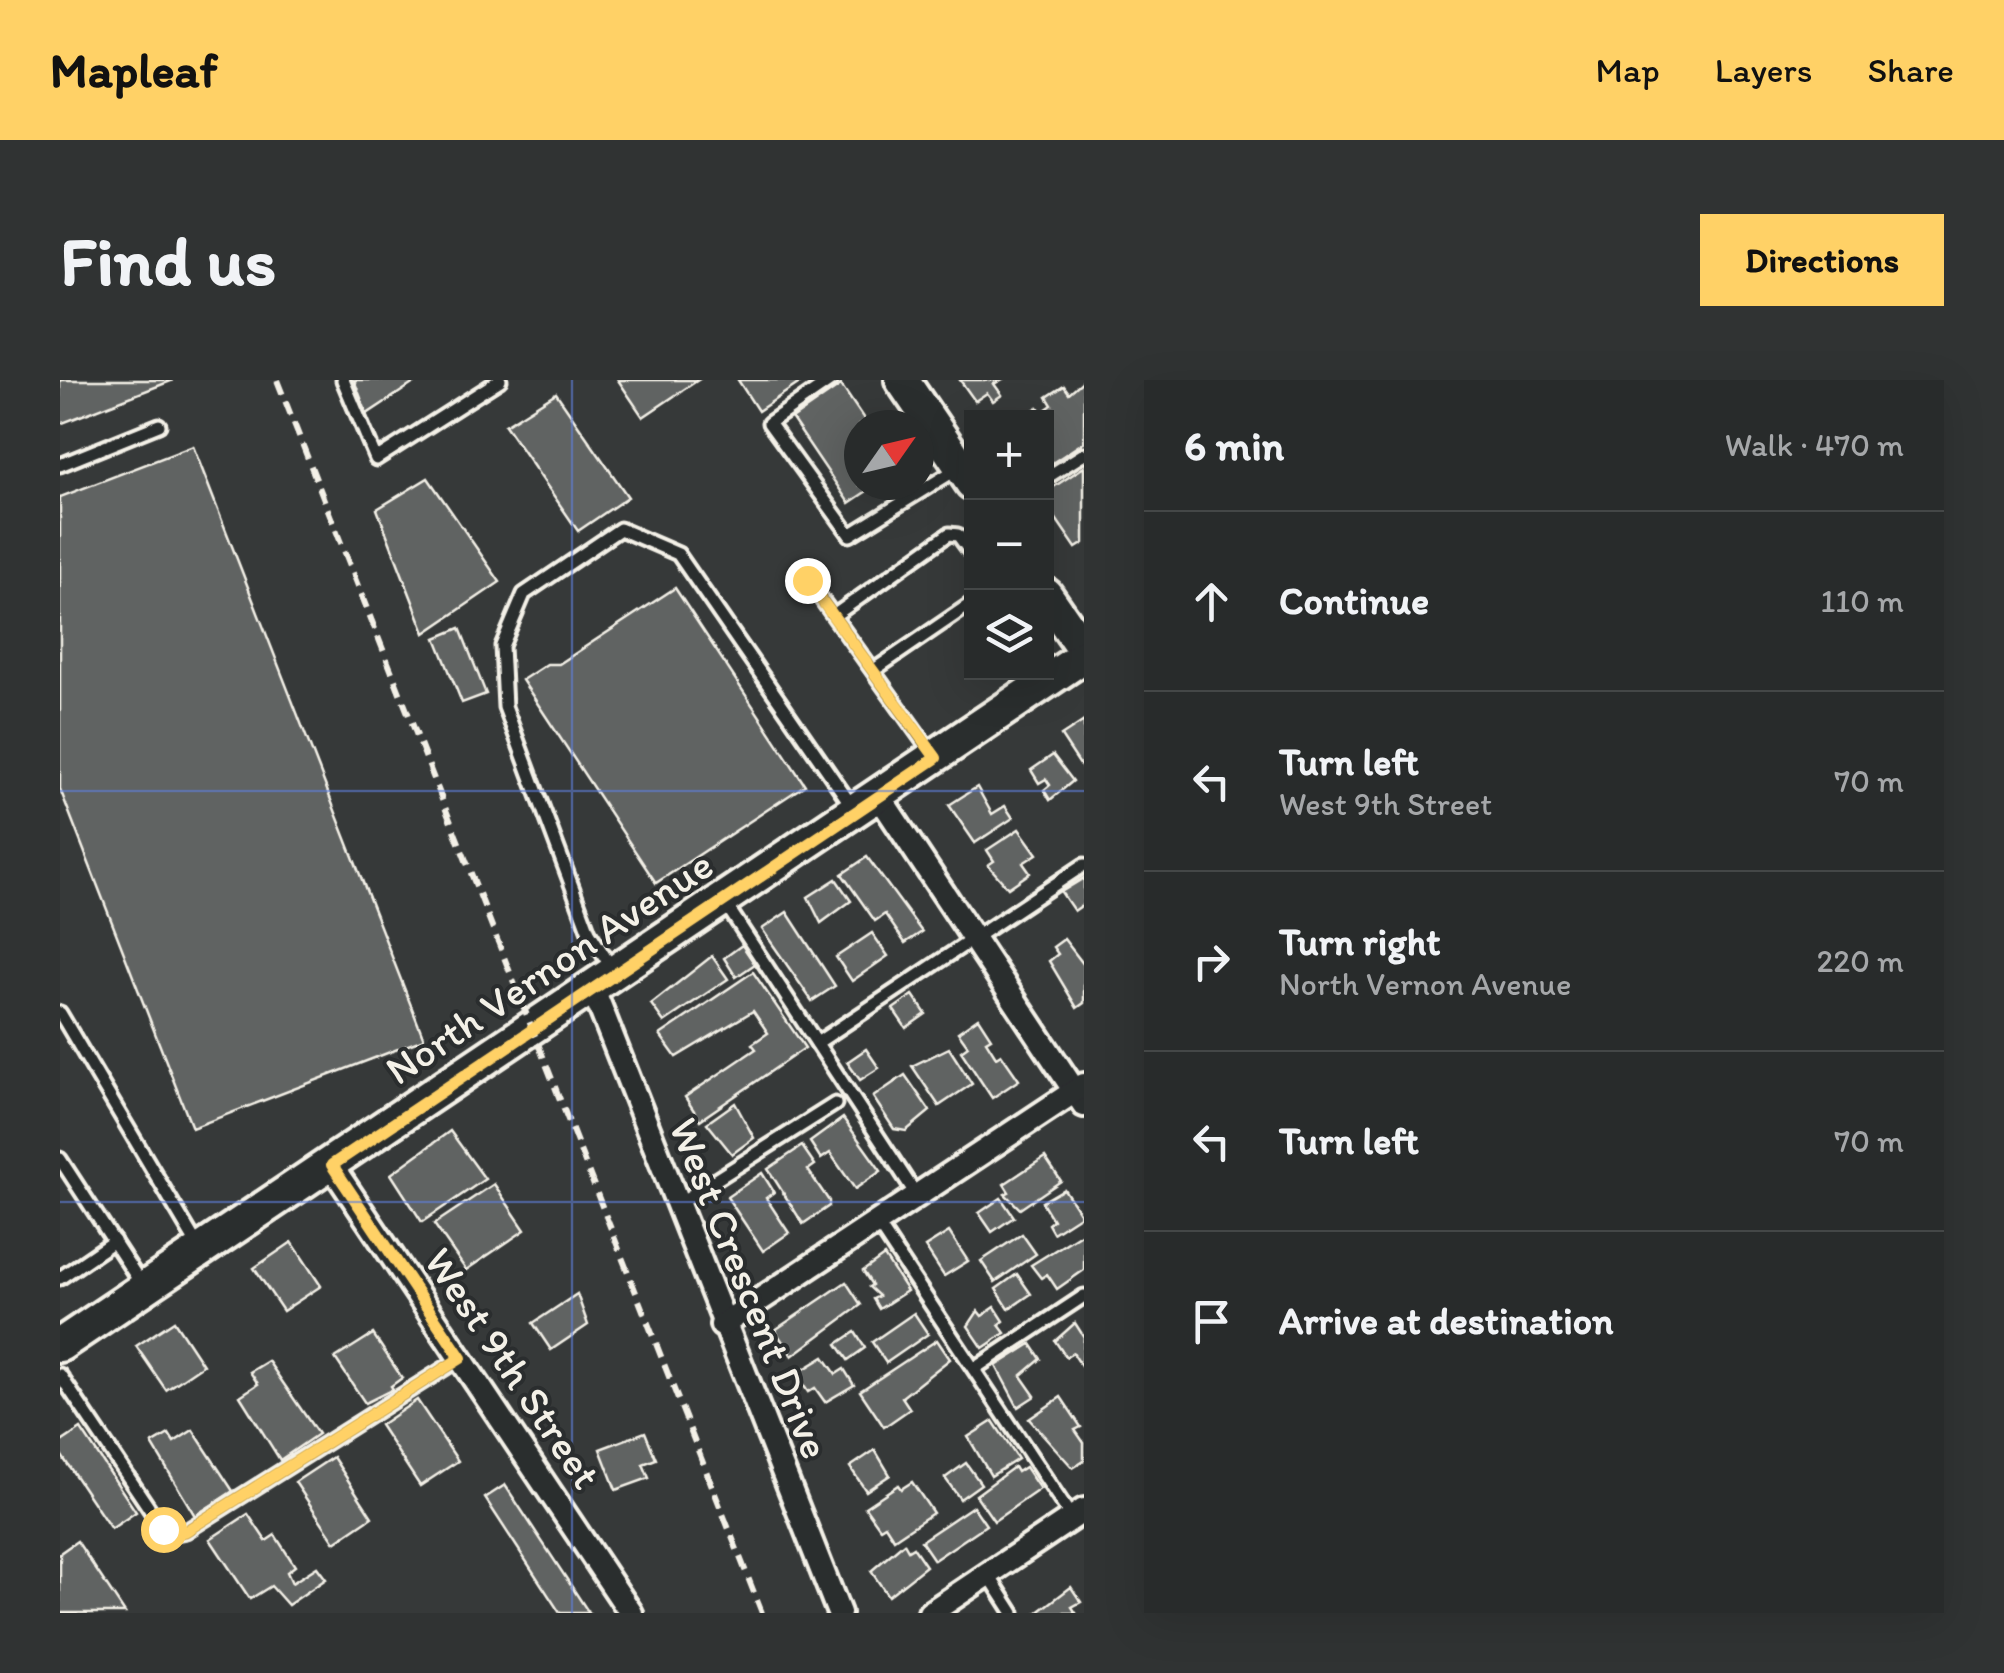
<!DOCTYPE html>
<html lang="en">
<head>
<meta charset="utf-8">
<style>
	:root { --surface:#282b2b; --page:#303333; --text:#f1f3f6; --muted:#a5a7a9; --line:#444747; --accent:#ffd166 }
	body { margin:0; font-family:Itim,sans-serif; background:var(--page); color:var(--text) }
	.controls { position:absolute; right:30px; top:30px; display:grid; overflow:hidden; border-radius:0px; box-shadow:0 10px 40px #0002 }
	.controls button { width:90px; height:90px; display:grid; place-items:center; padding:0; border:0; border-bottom:2px solid var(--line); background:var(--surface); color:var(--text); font:50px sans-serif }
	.compass { position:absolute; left:784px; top:30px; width:90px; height:90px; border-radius:50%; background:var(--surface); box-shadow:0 10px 40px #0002; rotate:56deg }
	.stop { position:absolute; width:30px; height:30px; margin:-22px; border:8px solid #ffd166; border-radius:50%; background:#fff }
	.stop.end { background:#ffd166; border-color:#fff; box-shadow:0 2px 10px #0008 }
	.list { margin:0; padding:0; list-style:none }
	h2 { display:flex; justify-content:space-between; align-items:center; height:130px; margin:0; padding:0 40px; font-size:42px }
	h2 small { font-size:32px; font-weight:400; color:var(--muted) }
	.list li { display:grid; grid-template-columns:65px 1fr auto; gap:30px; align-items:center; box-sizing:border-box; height:180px; padding:0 40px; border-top:2px solid var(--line) }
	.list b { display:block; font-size:38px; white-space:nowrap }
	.list p { margin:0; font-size:32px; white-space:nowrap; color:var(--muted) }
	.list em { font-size:32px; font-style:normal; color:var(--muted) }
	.icon { flex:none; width:55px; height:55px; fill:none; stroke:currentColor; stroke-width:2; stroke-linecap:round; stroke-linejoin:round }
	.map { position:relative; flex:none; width:1024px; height:1233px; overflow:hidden; border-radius:0px }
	header { display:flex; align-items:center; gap:60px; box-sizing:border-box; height:140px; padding:0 50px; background:var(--accent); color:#111 }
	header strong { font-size:48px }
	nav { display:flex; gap:55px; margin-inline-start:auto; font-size:35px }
	.intro { display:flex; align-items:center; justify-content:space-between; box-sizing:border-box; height:240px; padding:0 60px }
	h1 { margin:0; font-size:70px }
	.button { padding:25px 45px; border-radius:0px; background:var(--accent); color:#111; font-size:35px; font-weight:700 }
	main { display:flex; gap:60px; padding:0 60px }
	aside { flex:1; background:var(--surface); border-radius:0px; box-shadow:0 10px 40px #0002 }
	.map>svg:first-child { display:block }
	.building { fill:#616362; stroke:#f4f1e8; stroke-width:2.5 }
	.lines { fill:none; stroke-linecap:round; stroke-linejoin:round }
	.lane-casing { stroke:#f4f1e8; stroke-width:19 }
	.street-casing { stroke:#f4f1e8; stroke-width:30 }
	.secondary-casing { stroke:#f4f1e8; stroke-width:40 }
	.lane { stroke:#2a2d2e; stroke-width:11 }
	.street { stroke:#2a2d2e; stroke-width:22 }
	.secondary { stroke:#2a2d2e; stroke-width:32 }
	.rail { stroke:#f4f1e8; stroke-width:6; stroke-dasharray:15 8; stroke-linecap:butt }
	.route { stroke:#ffd166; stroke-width:12 }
	.grid { fill:none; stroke:#5e7fdd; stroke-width:2.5; stroke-opacity:0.55 }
	.labels { text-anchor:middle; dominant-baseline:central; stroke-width:8; stroke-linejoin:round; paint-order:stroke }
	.street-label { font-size:42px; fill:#f4f1e8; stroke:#2a2d2e }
</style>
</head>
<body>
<header>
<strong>Mapleaf</strong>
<nav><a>Map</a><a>Layers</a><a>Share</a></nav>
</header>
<div class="intro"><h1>Find us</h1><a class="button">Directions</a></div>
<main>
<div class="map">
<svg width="1024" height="1233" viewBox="0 0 1024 1233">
	<rect width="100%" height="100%" fill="#363939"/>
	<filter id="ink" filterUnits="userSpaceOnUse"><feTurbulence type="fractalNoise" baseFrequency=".01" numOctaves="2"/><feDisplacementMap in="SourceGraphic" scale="20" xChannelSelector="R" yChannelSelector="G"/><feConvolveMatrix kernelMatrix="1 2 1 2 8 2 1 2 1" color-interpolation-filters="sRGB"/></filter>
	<g filter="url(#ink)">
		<g class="building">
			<polygon points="0,0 110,0 111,1 0,44"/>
			<polygon points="294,0 352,0 354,3 307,34"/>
			<polygon points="558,0 638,0 583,37"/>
			<polygon points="678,0 744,0 698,31"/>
			<polygon points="900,0 941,0 934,4 942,15 933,21 927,13 915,21"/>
			<polygon points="1024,0 1024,62 986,87 986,38 969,38 969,33 978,27 982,32 992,25 987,17 1004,6 1009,13"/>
			<polygon points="781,5 808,45 799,45 799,105 816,105 789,123 732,39"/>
			<polygon points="496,13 568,117 518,151 445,45"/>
			<polygon points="133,66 364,659 132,748 0,409 0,117"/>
			<polygon points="1024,87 1024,163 1016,168 986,124 986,112"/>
			<polygon points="368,98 440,202 365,253 317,129"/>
			<polygon points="615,208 745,405 596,503 462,300 487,284 499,284"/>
			<polygon points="400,248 426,314 402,323 376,258"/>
			<polygon points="1024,341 1024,391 1001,356"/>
			<polygon points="993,375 1013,401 990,420 984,410 990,405 986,399 979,403 971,390"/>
			<polygon points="917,407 932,434 945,426 953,438 915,463 889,425"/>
			<polygon points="959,449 977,474 963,483 970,493 948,508 928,485 934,481 927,470"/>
			<polygon points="807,477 862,552 845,563 825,534 815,541 782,494"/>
			<polygon points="1024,498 1024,524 1014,531 1001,512"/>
			<polygon points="776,499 791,521 761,543 748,517"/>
			<polygon points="727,532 775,606 752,621 702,549"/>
			<polygon points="812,553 828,576 792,601 776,577"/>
			<polygon points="1004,559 1024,585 1024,623 1017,628 989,581 998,574 993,567"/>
			<polygon points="682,565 695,584 676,597 664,578"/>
			<polygon points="652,576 668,599 604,642 591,624"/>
			<polygon points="693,592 745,668 640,740 625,717 696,669 692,664 708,653 693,631 616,677 600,655"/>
			<polygon points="853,615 866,634 846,648 833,629"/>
			<polygon points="918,638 931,658 926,661 936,677 941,674 959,700 932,718 901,671 908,666 898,652"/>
			<polygon points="889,668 912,704 879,726 852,686"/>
			<polygon points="806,669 819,688 800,700 787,682"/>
			<polygon points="845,695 870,731 846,751 834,749 813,717"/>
			<polygon points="675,723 694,758 672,774 647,743"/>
			<polygon points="783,738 821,791 795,809 770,773 761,779 750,762"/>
			<polygon points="390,751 425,799 362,842 331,794"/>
			<polygon points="742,766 755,785 748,790 769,821 769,826 743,844 708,789"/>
			<polygon points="985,777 1001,801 960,829 945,814 949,812 944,804"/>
			<polygon points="702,793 714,812 706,818 729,853 703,871 667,817"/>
			<polygon points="434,804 465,850 406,890 374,844"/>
			<polygon points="1004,809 1021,835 993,853 988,844 993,840 982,822"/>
			<polygon points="941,818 954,837 932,852 919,833"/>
			<polygon points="889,852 908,881 884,896 865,867"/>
			<polygon points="1024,852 1024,890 997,909 987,894 981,898 971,885"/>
			<polygon points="962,854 976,874 935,902 921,881"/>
			<polygon points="232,862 261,906 223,931 194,888"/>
			<polygon points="824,876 847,911 819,929 813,919 819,916 809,907 812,905 803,891"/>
			<polygon points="957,894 971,914 949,929 936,909"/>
			<polygon points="786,902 801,925 732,976 715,950"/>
			<polygon points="517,914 528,945 491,970 473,943"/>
			<polygon points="935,927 944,941 939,945 945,953 923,968 908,946 918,931 922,936"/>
			<polygon points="854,933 868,954 826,983 812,962"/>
			<polygon points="114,941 143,985 106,1010 76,966"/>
			<polygon points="1015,943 1024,957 1022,987 1013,973 1006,977 995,961"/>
			<polygon points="795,952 805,968 788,980 777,964"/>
			<polygon points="313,954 342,998 331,1006 333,1009 305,1023 275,978"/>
			<polygon points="877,960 890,979 842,1017 850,1029 824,1047 800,1011"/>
			<polygon points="971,964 981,979 961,996 975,1016 958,1027 936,986"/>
			<polygon points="764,977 776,994 784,989 794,1005 765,1022 755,1008 748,1012 736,994"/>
			<polygon points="208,981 258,1054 220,1080 180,1016 198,1004 190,992"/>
			<polygon points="1001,1017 1021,1047 1015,1050 1024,1063 1024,1081 1013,1088 969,1039"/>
			<polygon points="357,1020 398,1081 360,1106 320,1045"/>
			<polygon points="933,1041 958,1079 931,1096 908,1057"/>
			<polygon points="21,1049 76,1132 51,1149 0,1073 0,1063"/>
			<polygon points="133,1050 173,1111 135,1136 92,1064 109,1054 114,1062"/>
			<polygon points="585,1052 596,1079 583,1084 589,1098 556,1110 540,1069"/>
			<polygon points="815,1070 830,1095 806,1111 790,1087"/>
			<polygon points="273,1077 312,1137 275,1162 235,1102"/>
			<polygon points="906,1083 921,1104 900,1119 885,1098"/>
			<polygon points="954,1087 957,1092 965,1087 980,1109 934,1141 916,1115"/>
			<polygon points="852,1102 873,1133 834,1159 825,1145 820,1148 805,1127 838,1105 841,1109"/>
			<polygon points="445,1105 529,1233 500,1233 425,1118"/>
			<polygon points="913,1126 926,1145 874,1180 861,1161"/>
			<polygon points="188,1134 206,1161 215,1155 235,1186 227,1192 232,1203 257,1187 266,1199 228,1225 211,1206 190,1219 150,1159"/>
			<polygon points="17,1161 65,1233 0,1233 0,1173"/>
			<polygon points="844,1163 848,1170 853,1167 866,1186 828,1216 811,1191"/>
			<polygon points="1011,1207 1021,1222 1012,1227 1016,1233 977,1233"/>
		</g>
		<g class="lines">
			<g class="lane-casing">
				<g id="lane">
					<polyline points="283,0 316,79 440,0"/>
					<polyline points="771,0 709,43 790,155 897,89"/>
					<polyline points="0,85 99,45"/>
					<polyline points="986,98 1024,74"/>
					<polyline points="747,199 873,375"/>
					<polyline points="775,235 889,154 898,155 912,174"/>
					<polyline points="814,290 912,223"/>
					<polyline points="665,523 857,816"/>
					<polyline points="553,590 529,552 445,327 442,266 464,214 560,149 618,174 794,429"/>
					<polyline points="0,633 139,868"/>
					<polyline points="757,663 1024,485"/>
					<polyline points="0,779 82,905"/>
					<polyline points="616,825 775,724"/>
					<polyline points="817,843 1012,1138"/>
					<polyline points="0,898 54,861"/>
					<polyline points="914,989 1024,916"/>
					<polyline points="0,995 103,1149 111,1154 126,1151 401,978"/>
					<polyline points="928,1194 953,1233"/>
				</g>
			</g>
			<g class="street-casing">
				<g id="street">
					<polyline points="819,416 1024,725"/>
					<polyline points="533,609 779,1233"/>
					<polyline points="271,785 571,1233"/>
					<polyline points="662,945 1024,705"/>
					<polyline points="870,1233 1024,1130"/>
				</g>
			</g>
			<g class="secondary-casing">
				<g id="secondary">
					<polyline points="842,0 912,103"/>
					<polyline points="986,215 1024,270"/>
					<polyline points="0,965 1024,276"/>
				</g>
			</g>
			<use href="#lane" class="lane"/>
			<use href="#street" class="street"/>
			<use href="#secondary" class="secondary"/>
			<polyline class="rail" points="217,0 702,1233"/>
		</g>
	</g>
	<g class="lines" filter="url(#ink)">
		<polyline class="route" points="103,1149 111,1154 126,1151 401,978 272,785 876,378 747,200"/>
	</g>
	<path class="grid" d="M512,0V1233M0,411H1024M0,822H1024"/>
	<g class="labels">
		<g class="street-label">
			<text transform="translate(489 587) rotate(-34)">North Vernon Avenue</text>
			<text transform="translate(690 908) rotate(68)">West Crescent Drive</text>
			<text transform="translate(453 988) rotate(56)">West 9th Street</text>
		</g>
	</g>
</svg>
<div class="controls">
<button>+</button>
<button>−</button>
<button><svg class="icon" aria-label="layers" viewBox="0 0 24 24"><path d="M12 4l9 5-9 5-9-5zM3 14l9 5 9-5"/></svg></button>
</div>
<svg class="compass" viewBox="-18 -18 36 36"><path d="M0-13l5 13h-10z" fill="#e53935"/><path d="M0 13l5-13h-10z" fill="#a5a7a9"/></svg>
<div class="stop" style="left:103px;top:1149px"></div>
<div class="stop end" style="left:747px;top:200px"></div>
</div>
<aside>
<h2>6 min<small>Walk · 470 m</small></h2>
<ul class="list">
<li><svg class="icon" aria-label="ahead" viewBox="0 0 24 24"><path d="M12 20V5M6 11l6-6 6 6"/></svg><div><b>Continue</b></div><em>110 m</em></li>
<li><svg class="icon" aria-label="left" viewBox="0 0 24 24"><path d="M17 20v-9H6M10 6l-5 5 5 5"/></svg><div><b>Turn left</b><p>West 9th Street</p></div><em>70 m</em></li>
<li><svg class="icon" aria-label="right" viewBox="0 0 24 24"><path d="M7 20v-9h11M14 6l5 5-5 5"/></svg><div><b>Turn right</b><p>North Vernon Avenue</p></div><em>220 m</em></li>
<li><svg class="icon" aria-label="left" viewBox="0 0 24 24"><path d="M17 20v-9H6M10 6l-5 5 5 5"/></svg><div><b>Turn left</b></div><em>70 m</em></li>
<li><svg class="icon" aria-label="arrive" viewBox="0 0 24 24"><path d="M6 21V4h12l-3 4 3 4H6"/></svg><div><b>Arrive at destination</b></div></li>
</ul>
</aside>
</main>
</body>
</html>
